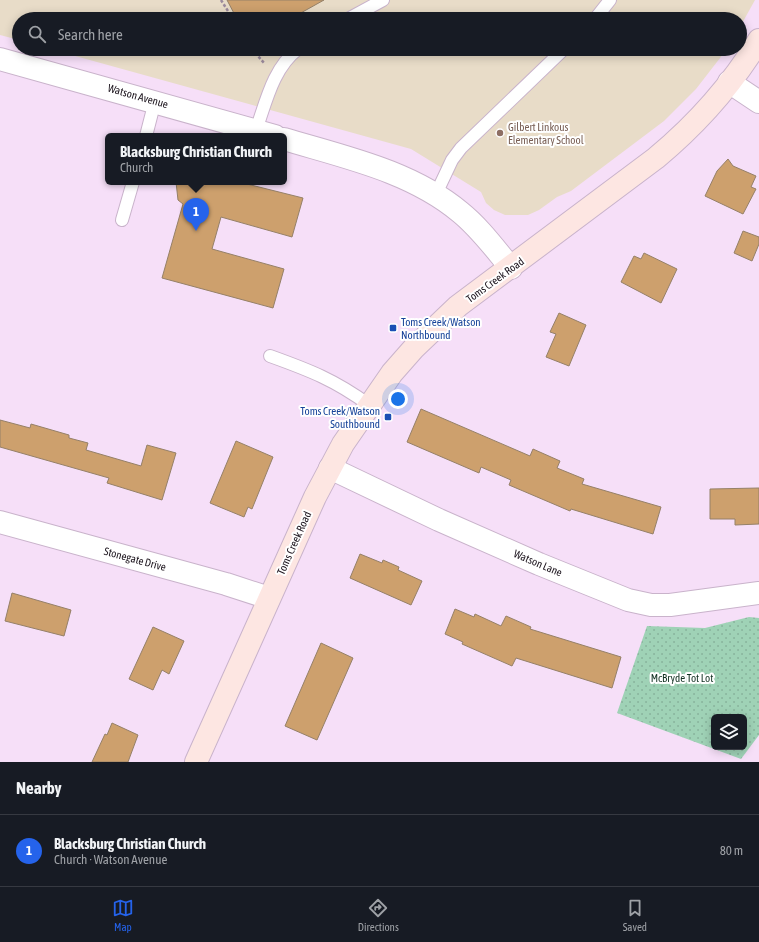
<!DOCTYPE html>
<html lang="en">
<head>
<meta charset="utf-8">
<style>
	:root { --surface:#171b24; --page:#242831; --text:#f1f3f6; --muted:#9ea1a6; --line:#363941; --accent:#2563eb }
	body { margin:0; font-family:"Asap Condensed",sans-serif; background:var(--page); color:var(--text) }
	.controls { position:absolute; right:12px; bottom:12px; display:grid; overflow:hidden; border-radius:6px; box-shadow:0 2px 10px #0003 }
	.controls button { width:36px; height:36px; display:grid; place-items:center; padding:0; border:0; border-bottom:1px solid var(--line); background:var(--surface); color:var(--text); font:20px sans-serif }
	.you { position:absolute; left:398px; top:399px; width:14px; height:14px; margin:-10px; border:3px solid #fff; border-radius:50%; background:#1a73e8; box-shadow:0 0 0 6px #1a73e833 }
	.badge { display:grid; place-items:center; width:26px; height:26px; border-radius:50%; background:var(--accent); color:#fff; font-size:13px; font-weight:700 }
	.pin { position:absolute; translate:-50% -33px; filter:drop-shadow(0 1px 2px #0008) }
	.pin::after { content:''; position:absolute; top:21px; width:14px; height:12px; background:inherit; clip-path:polygon(0 0,100% 0,50% 100%) }
	.popup { position:absolute; left:105px; top:133px; width:182px; height:52px; box-sizing:border-box; display:grid; place-content:center; border-radius:6px; background:var(--surface); filter:drop-shadow(0 1px 3px #0005); font-size:13px; white-space:nowrap; color:var(--muted) }
	.popup b { font-size:15px; color:var(--text) }
	.popup::after { content:''; position:absolute; left:50%; top:100%; margin-left:-8px; border:8px solid transparent; border-top-color:var(--surface) }
	.list { margin:0; padding:0; list-style:none }
	h2 { display:flex; justify-content:space-between; align-items:center; height:52px; margin:0; padding:0 16px; font-size:17px }
	h2 small { font-size:13px; font-weight:400; color:var(--muted) }
	.list li { display:grid; grid-template-columns:26px 1fr auto; gap:12px; align-items:center; box-sizing:border-box; height:72px; padding:0 16px; border-top:1px solid var(--line) }
	.list b { display:block; font-size:15px; white-space:nowrap }
	.list p { margin:0; font-size:13px; white-space:nowrap; color:var(--muted) }
	.list em { font-size:13px; font-style:normal; color:var(--muted) }
	.icon { flex:none; width:22px; height:22px; fill:none; stroke:currentColor; stroke-width:2; stroke-linecap:round; stroke-linejoin:round }
	.map { position:relative; flex:none; width:759px; height:762px; overflow:hidden }
	.search { position:absolute; background:var(--surface); box-shadow:0 2px 10px #0003; left:12px; right:12px; top:12px; height:44px; display:flex; align-items:center; gap:10px; box-sizing:border-box; padding:0 14px; border-radius:22px; color:var(--muted); font-size:15px }
	.sheet { height:124px; background:var(--surface) }
	nav { display:flex; justify-content:space-around; align-items:center; box-sizing:border-box; height:56px; border-top:1px solid var(--line); background:var(--surface); font-size:11px; color:var(--muted) }
	nav a { display:grid; justify-items:center; gap:2px }
	nav .on { color:var(--accent) }
	.map>svg:first-child { display:block }
	.education { fill:#e8dcc8 }
	.park { fill:url(#park-dots); fill-rule:evenodd }
	.building { fill:#cda06d; stroke:#958068 }
	.lines { fill:none; stroke-linecap:round; stroke-linejoin:round }
	.service-casing { stroke:#c9b3cb; stroke-width:14 }
	.minor-casing { stroke:#c9b3cb; stroke-width:24 }
	.secondary-casing { stroke:#c9b3cb; stroke-width:24 }
	.path { stroke:#9b8a9c; stroke-width:2.5; stroke-dasharray:3 2; stroke-linecap:butt }
	.service { stroke:#fff; stroke-width:12 }
	.minor { stroke:#fff; stroke-width:22 }
	.secondary { stroke:#fde6e2; stroke-width:22 }
	.education-dot { fill:#8d6e63; stroke:#fff; stroke-width:1.5 }
	.transit-dot { fill:#1a4fb4; stroke:#fff; stroke-width:1.5 }
	.labels { text-anchor:middle; dominant-baseline:central; stroke-width:4; stroke-linejoin:round; paint-order:stroke }
	.street-label { font-size:11px; fill:#1b131c; stroke:#fff }
	.education-label { font-size:11px; fill:#785e54; stroke:#fff; text-anchor:start }
	.transit-label { font-size:11px; fill:#164399; stroke:#fff; text-anchor:start }
	.park-label { font-size:11px; fill:#133223; stroke:#fff }
</style>
</head>
<body>
<div class="map">
<svg width="759" height="762" viewBox="0 0 759 762">
	<defs>
		<pattern id="park-dots" width="8" height="8" patternUnits="userSpaceOnUse"><rect width="8" height="8" fill="#9fd2b6"/><path d="M2 2h.1M6 6h.1" fill="none" stroke="#88b39c" stroke-width="1.8" stroke-linecap="round"/></pattern>
	</defs>
	<rect width="100%" height="100%" fill="#f6dff8"/>
	<g class="education">
		<polygon points="0,0 755,0 740,27 740,19 19,19 19,40 0,35"/>
		<polygon points="50,49 727,49 696,89 664,121 571,191 557,197 539,210 528,215 505,215 494,210 486,203 481,192 411,149"/>
	</g>
	<path class="park" d="M749,617L759,618V735L741,759L617,713L647,626L705,628ZM714,717H744V747H714Z"/>
	<g class="building">
		<polygon points="227,0 324,0 290,19 237,19"/>
		<polygon points="728,159 733,166 756,176 751,187 756,189 743,214 705,196 717,171"/>
		<polygon points="176,182 239,182 303,198 292,237 221,217 212,249 284,269 273,308 162,278 183,204 178,200"/>
		<polygon points="743,231 759,237 759,244 752,261 734,253"/>
		<polygon points="644,253 677,269 661,303 621,282 634,256 641,259"/>
		<polygon points="559,313 586,325 569,366 546,357 556,334 550,332"/>
		<polygon points="421,409 530,456 533,449 560,461 557,468 584,479 582,484 661,507 653,534 571,509 570,511 509,485 511,480 481,467 479,473 407,442"/>
		<polygon points="0,420 30,428 31,424 69,435 69,438 88,443 86,450 141,466 147,445 176,453 162,500 107,483 109,478 0,447"/>
		<polygon points="236,441 273,457 252,509 248,507 244,517 210,503"/>
		<polygon points="759,488 759,524 735,525 735,519 710,519 710,489"/>
		<polygon points="360,554 382,563 383,560 399,567 398,570 422,581 411,605 350,578"/>
		<polygon points="12,593 71,610 64,636 5,621"/>
		<polygon points="455,609 474,617 475,614 501,626 506,616 531,627 530,629 621,657 612,688 516,658 512,666 462,644 463,642 445,634"/>
		<polygon points="153,627 184,641 169,674 162,670 153,690 129,679"/>
		<polygon points="321,643 353,658 317,740 285,726"/>
		<polygon points="112,723 138,735 128,762 92,762 105,734 107,735"/>
	</g>
	<g class="lines">
		<g class="service-casing">
			<g id="service">
				<polyline points="348,19 383,0"/>
				<polyline points="595,19 610,0"/>
				<path d="M256,130C266,102 273,68 298,49"/>
				<polyline points="146,136 155,101"/>
				<polyline points="436,194 452,160 461,148 564,49"/>
				<polyline points="122,220 133,182"/>
				<path d="M270,356C309,370 335,380 369,405"/>
			</g>
		</g>
		<g class="minor-casing">
			<g id="minor">
				<polyline points="0,59 275,136"/>
				<polyline points="729,82 759,102"/>
				<path d="M284,139C344,157 411,171 460,212C480,228 495,249 511,268"/>
				<polyline points="330,468 439,520 539,564 628,600 651,605 670,605 759,593"/>
				<polyline points="0,522 226,584 269,598"/>
			</g>
		</g>
		<g class="secondary-casing">
			<path id="secondary" d="M196,762L315,497L343,444L392,373L414,348L458,306L656,158C697,124 731,86 759,40"/>
		</g>
		<g class="path">
			<polyline points="221,0 233,19"/>
			<polyline points="252,49 264,63"/>
		</g>
		<use href="#service" class="service"/>
		<use href="#minor" class="minor"/>
		<use href="#secondary" class="secondary"/>
	</g>
	<circle class="education-dot" cx="500" cy="133" r="4"/>
	<g class="transit-dot">
		<rect x="389" y="324" width="8" height="8" rx="2"/>
		<rect x="384" y="413" width="8" height="8" rx="2"/>
	</g>
	<g class="labels">
		<g class="street-label">
			<text transform="translate(138 96) rotate(16)">Watson Avenue</text>
			<text transform="translate(495 280) rotate(-36)">Toms Creek Road</text>
			<text transform="translate(294 543) rotate(-66)">Toms Creek Road</text>
			<text transform="translate(135 559) rotate(15)">Stonegate Drive</text>
			<text transform="translate(538 563) rotate(23)">Watson Lane</text>
		</g>
		<g class="education-label">
			<text x="508" y="127">Gilbert Linkous<tspan x="508" dy="13">Elementary School</tspan></text>
		</g>
		<g class="transit-label">
			<text x="401" y="322">Toms Creek/Watson<tspan x="401" dy="13">Northbound</tspan></text>
			<text x="380" y="411" text-anchor="end">Toms Creek/Watson<tspan x="380" dy="13">Southbound</tspan></text>
		</g>
		<g class="park-label">
			<text x="682" y="678">McBryde Tot Lot</text>
		</g>
	</g>
</svg>
<div class="controls">
<button><svg class="icon" aria-label="layers" viewBox="0 0 24 24"><path d="M12 4l9 5-9 5-9-5zM3 14l9 5 9-5"/></svg></button>
</div>
<div class="you"></div>
<div class="pin badge" style="left:196px;top:231px">1</div>
<div class="popup"><b>Blacksburg Christian Church</b>Church</div>
<div class="search"><svg class="icon" aria-label="search" viewBox="0 0 24 24"><circle cx="10" cy="10" r="6"/><path d="M15 15l6 6"/></svg>Search here</div>
</div>
<section class="sheet">
<h2>Nearby<small></small></h2>
<ul class="list">
<li><span class="badge">1</span><div><b>Blacksburg Christian Church</b><p>Church · Watson Avenue</p></div><em>80 m</em></li>
</ul>
</section>
<nav>
<a class="on"><svg class="icon" aria-label="map" viewBox="0 0 24 24"><path d="M3 6l6-2 6 2 6-2v14l-6 2-6-2-6 2zM9 4v14M15 6v14"/></svg>Map</a>
<a><svg class="icon" aria-label="directions" viewBox="0 0 24 24"><path d="M12 3l9 9-9 9-9-9zM9 14v-3h6M13 9l2 2-2 2"/></svg>Directions</a>
<a><svg class="icon" aria-label="saved" viewBox="0 0 24 24"><path d="M7 4h10v16l-5-4-5 4z"/></svg>Saved</a>
</nav>
</body>
</html>
